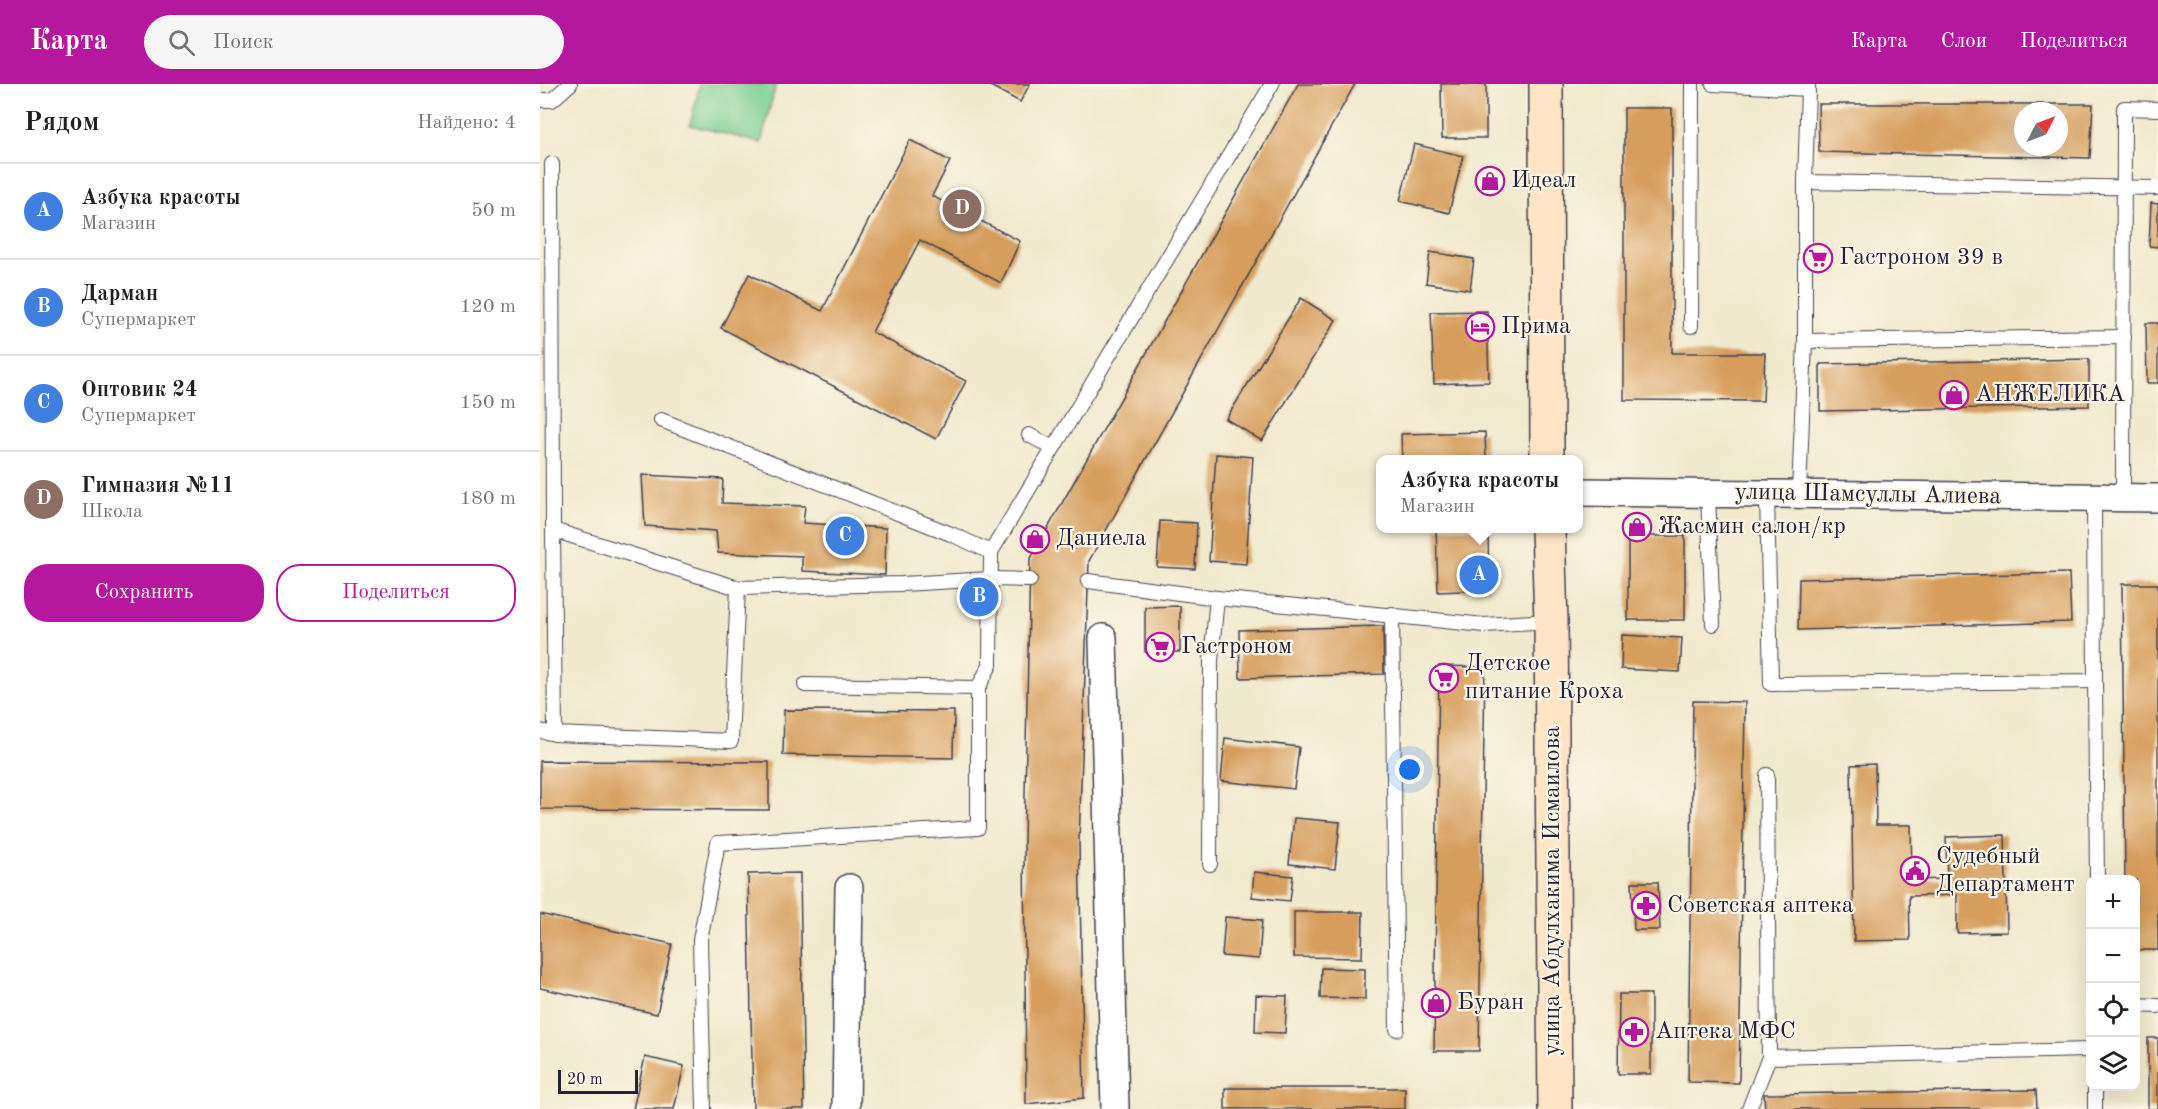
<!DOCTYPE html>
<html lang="ru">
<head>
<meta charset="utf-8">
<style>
	:root { --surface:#fff; --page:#f6f6f6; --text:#222; --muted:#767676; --line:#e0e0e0; --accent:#b5179e }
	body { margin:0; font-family:"Old Standard TT",serif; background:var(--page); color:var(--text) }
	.controls { position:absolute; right:18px; bottom:18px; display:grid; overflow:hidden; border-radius:12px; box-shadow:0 6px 24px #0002 }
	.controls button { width:54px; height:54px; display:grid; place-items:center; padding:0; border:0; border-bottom:2px solid var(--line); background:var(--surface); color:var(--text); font:30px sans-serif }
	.compass { position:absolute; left:1474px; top:18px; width:54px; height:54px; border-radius:50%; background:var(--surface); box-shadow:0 6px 24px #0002; rotate:48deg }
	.scale { position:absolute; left:18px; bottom:15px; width:80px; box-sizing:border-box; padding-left:6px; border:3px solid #22223b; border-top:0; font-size:16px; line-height:21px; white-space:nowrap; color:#22223b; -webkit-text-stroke:4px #fcf5e5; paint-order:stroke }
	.you { position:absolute; left:870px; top:686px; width:21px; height:21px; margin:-15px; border:4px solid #fff; border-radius:50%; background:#1a73e8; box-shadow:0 0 0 9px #1a73e833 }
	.badge { display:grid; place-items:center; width:39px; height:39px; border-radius:50%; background:var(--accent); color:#fff; font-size:20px; font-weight:700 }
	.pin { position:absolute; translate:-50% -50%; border:3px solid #fff; box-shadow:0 2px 6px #0006 }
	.popup { position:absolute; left:836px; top:371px; width:207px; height:78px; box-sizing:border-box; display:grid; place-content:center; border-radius:12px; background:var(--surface); filter:drop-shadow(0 2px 4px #0005); font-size:20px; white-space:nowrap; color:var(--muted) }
	.popup b { font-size:22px; color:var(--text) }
	.popup::after { content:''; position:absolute; left:50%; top:100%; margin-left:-12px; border:12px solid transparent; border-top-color:var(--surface) }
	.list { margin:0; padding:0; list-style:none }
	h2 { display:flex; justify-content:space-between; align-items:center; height:78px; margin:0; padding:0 24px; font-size:26px }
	h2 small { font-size:20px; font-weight:400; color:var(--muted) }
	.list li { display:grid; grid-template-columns:39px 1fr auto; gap:18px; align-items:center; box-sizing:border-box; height:96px; padding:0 24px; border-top:2px solid var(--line) }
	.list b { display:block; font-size:22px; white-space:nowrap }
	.list p { margin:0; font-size:20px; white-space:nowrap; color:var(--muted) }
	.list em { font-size:20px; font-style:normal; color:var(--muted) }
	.actions { display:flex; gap:12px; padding:18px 24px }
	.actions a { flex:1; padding:14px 0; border:2px solid var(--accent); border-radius:24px; text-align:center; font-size:21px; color:var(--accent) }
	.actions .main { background:var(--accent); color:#fff }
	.icon { flex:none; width:33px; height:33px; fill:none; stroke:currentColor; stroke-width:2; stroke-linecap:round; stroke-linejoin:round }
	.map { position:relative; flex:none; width:1618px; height:1025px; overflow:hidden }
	header { display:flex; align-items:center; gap:36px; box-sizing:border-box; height:84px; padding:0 30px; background:var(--accent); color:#fff }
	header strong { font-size:28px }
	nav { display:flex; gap:33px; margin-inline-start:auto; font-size:21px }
	.search { width:420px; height:54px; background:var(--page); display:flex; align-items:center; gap:15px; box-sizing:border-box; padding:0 21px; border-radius:33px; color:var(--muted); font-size:22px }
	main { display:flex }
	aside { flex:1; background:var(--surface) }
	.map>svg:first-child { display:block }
	.grass { fill:#7acf93; stroke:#4e7867; stroke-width:1.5 }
	.building { fill:#d69d5c; fill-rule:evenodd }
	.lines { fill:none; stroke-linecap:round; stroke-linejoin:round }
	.lane-casing { stroke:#414051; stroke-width:16 }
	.street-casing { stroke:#414051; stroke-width:30 }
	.secondary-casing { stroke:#414051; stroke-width:36 }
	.lane { stroke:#fff; stroke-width:14 }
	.street { stroke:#fff; stroke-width:27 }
	.secondary { stroke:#ffe4c6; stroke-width:33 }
	.labels { text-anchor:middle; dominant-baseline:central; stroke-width:4.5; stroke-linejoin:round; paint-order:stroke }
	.poi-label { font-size:24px; fill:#22223b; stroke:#fcf5e5; text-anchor:start }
	.street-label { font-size:24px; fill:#22223b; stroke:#fcf5e5 }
</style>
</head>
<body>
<header>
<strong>Карта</strong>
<div class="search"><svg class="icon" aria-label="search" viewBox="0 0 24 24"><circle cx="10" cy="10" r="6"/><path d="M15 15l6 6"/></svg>Поиск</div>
<nav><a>Карта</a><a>Слои</a><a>Поделиться</a></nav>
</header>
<main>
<aside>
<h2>Рядом<small>Найдено: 4</small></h2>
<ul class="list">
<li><span class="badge" style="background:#3f7fe0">A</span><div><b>Азбука красоты</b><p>Магазин</p></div><em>50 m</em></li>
<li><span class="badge" style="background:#3f7fe0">B</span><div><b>Дарман</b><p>Супермаркет</p></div><em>120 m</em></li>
<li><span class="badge" style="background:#3f7fe0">C</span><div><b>Оптовик 24</b><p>Супермаркет</p></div><em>150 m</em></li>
<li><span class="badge" style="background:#8d6e63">D</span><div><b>Гимназия №11</b><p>Школа</p></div><em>180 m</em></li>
</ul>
<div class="actions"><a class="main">Сохранить</a><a>Поделиться</a></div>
</aside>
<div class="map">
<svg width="1618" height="1025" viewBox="0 0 1618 1025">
	<rect width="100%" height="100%" fill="#fcf5e5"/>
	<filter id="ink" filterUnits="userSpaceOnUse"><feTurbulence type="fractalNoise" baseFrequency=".0167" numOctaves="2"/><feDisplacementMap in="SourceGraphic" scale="12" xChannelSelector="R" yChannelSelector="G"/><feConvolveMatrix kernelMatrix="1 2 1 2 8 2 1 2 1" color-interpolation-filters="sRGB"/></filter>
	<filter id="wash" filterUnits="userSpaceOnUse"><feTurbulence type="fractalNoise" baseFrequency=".008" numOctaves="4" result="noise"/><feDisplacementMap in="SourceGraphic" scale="24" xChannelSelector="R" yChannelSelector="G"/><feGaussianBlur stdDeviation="1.35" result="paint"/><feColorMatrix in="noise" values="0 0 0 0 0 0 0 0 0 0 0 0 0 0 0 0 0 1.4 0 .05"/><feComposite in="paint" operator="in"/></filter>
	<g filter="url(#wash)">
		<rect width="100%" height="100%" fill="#f1e9cd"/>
		<polygon class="grass" points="160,0 236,0 221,59 150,41"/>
		<g id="blocks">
			<g class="building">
				<polygon points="447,0 490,0 480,18"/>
				<polygon points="758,0 815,0 549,477 539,758 544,1014 486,1020 484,757 490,476"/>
				<polygon points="901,0 946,0 946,54 902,54"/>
				<path d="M1278,20H1553L1550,74L1279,68ZM1483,27H1519V63H1483Z"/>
				<polygon points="1084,24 1132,24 1132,269 1225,269 1223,317 1084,316"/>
				<polygon points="370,56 410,77 392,112 480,157 461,199 380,156 332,248 426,297 396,355 181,244 209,190 282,227"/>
				<polygon points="874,60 923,72 909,129 860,117"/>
				<polygon points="1611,119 1618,120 1618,163 1609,162"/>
				<polygon points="890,168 934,175 930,206 886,199"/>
				<polygon points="761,214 796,236 722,357 686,335"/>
				<polygon points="947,227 949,298 894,300 891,228"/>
				<polygon points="1606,239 1618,239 1618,299 1607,299"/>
				<polygon points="1549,275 1549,322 1280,327 1280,280"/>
				<polygon points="945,348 946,376 862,376 861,350"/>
				<polygon points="676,370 713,373 706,480 669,477"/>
				<polygon points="102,391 183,395 182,419 265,422 263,439 346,444 345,491 262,487 262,472 178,469 176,447 105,442"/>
				<polygon points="620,437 657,439 655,485 617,483"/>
				<polygon points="896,444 948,444 949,506 898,508"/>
				<rect x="1088" y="452" width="57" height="84"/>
				<polygon points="1529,489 1531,538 1258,546 1259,495"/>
				<polygon points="1582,500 1618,500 1618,866 1596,866 1596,796 1585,796"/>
				<polygon points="640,522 640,568 605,568 605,523"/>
				<polygon points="843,542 844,590 700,594 699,546"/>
				<polygon points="1082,551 1142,554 1140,588 1081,585"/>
				<polygon points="899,582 945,583 939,967 894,967"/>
				<polygon points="1153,617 1205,618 1199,999 1148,998"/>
				<polygon points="244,626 414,627 413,674 243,671"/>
				<polygon points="685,654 759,663 754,705 681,697"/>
				<polygon points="0,677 229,678 229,726 0,725"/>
				<polygon points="1335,680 1336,741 1371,741 1372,796 1407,795 1406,753 1465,751 1467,848 1417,849 1417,811 1369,812 1370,856 1314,857 1311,681"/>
				<polygon points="754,734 800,738 795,785 749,780"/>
				<polygon points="714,788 753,792 750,817 712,813"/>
				<polygon points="260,789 264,1025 213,1025 208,790"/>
				<polygon points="1092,798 1118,798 1120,846 1094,846"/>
				<polygon points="754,828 823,828 822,874 754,873"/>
				<polygon points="0,830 132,860 117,930 0,904"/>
				<polygon points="685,833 722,836 719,875 682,872"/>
				<polygon points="781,884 825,885 825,915 780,914"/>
				<polygon points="1079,910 1111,910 1111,990 1078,990"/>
				<polygon points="716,911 747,912 745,949 715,948"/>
				<rect x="1608" y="954" width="10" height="71"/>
				<polygon points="105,973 144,982 134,1025 93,1025"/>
				<rect x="685" y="1004" width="180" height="21"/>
				<polygon points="1496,1006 1497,1025 1225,1025 1224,1010"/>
			</g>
		</g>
	</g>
	<g filter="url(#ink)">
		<use href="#blocks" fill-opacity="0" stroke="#414051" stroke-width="1.5"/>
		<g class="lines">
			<g class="lane-casing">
				<g id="lane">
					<polyline points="1173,0 1268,5 1268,0"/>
					<polyline points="1268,5 1265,98 1265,257 1584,253"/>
					<polyline points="0,16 12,16 30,0"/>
					<polyline points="12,80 13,446 198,504 362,500 451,495 490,496"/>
					<polyline points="1265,98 1618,104"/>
					<polyline points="1151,242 1152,0"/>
					<polyline points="121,336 411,450 451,468"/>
					<polyline points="489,351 513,364"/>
					<polyline points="1168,409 1173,540"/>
					<polyline points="1227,410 1231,600 1555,597 1554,414"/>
					<polyline points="1259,410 1265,257"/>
					<polyline points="1583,414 1584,24 1618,25"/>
					<polyline points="13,446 15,650 191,657 198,504"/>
					<polyline points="548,497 677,514 944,541 1011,537"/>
					<polyline points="852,530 857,945"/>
					<polyline points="1555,597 1557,796"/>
					<polyline points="265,601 438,604 450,581 451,468 732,0"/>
					<polyline points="0,647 15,650"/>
					<polyline points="1227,691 1229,973"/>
					<polyline points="670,780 671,576 677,514"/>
					<polyline points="1596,921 1618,922"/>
					<polyline points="164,1025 160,856 178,759 438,744 438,604"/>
					<polyline points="1209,1025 1229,973 1550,966"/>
					<polyline points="1555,1025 1555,1002"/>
				</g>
			</g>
			<g class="street-casing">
				<g id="street">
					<polyline points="1038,408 1618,414"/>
					<polyline points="563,554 575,1025"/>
					<polyline points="306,1025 309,804"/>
				</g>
			</g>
			<g class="secondary-casing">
				<g id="secondary">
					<polyline points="1006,0 1007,376"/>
					<polyline points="1008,444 1011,537 1015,1025"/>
				</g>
			</g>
			<use href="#lane" class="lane"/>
			<use href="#street" class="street"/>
			<use href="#secondary" class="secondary"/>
		</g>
	</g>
	<defs>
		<g id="shop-ring" transform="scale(1.5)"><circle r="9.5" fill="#fcf5e5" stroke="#b5179e" stroke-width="1.5"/><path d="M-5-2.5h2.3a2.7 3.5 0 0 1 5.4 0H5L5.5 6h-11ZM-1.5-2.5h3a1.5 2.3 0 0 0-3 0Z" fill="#b5179e"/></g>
		<g id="supermarket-ring" transform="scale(1.5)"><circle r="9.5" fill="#fcf5e5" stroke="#b5179e" stroke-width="1.5"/><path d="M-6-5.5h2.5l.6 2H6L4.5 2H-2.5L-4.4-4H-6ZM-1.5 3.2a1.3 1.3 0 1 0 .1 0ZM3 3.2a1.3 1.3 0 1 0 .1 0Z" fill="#b5179e"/></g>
		<g id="hotel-ring" transform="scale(1.5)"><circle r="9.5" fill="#fcf5e5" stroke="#b5179e" stroke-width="1.5"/><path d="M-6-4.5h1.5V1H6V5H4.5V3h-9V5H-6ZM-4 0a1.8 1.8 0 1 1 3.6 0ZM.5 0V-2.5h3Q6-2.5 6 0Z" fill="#b5179e"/></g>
		<g id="civic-ring" transform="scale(1.5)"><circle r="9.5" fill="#fcf5e5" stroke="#b5179e" stroke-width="1.5"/><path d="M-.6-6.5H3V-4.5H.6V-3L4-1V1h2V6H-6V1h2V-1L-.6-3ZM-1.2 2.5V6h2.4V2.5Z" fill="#b5179e"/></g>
		<g id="pharmacy-ring" transform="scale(1.5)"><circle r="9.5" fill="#fcf5e5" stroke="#b5179e" stroke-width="1.5"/><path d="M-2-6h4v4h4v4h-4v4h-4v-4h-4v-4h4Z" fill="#b5179e"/></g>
	</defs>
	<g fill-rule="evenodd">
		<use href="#shop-ring" x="950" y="97"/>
		<use href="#supermarket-ring" x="1278" y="174"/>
		<use href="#hotel-ring" x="940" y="243"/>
		<use href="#shop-ring" x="1414" y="311"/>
		<use href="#shop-ring" x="1097" y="443"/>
		<use href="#shop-ring" x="495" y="455"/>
		<use href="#supermarket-ring" x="620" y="563"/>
		<use href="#supermarket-ring" x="904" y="594"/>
		<use href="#civic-ring" x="1375" y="787"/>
		<use href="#pharmacy-ring" x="1106" y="822"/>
		<use href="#shop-ring" x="896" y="919"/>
		<use href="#pharmacy-ring" x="1094" y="948"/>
	</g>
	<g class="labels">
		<g class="poi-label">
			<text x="971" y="97">Идеал</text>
			<text x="1299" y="174">Гастроном 39 в</text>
			<text x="961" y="243">Прима</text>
			<text x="1435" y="311">АНЖЕЛИКА</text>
			<text x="1118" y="443">Жасмин салон/кр</text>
			<text x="516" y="455">Даниела</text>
			<text x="641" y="563">Гастроном</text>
			<text x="925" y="580">Детское<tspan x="925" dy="28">питание Кроха</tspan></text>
			<text x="1396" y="773">Судебный<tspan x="1396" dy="28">Департамент</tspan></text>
			<text x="1127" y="822">Советская аптека</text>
			<text x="917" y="919">Буран</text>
			<text x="1115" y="948">Аптека МФС</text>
		</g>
		<g class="street-label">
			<text transform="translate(1328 411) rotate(1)">улица Шамсуллы Алиева</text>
			<text transform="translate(1013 807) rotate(-90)">улица Абдулхакима Исмаилова</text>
		</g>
	</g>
</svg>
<div class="controls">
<button>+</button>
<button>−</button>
<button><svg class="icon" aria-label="locate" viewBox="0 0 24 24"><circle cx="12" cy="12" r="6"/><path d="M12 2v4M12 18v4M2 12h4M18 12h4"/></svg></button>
<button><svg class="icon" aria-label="layers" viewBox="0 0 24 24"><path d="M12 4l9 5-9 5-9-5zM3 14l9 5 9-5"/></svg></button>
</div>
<svg class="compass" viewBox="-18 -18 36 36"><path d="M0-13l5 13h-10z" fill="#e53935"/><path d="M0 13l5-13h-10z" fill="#767676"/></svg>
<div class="scale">20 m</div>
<div class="you"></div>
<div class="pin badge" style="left:939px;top:491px;background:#3f7fe0">A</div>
<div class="popup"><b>Азбука красоты</b>Магазин</div>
<div class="pin badge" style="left:439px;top:513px;background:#3f7fe0">B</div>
<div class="pin badge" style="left:305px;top:452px;background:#3f7fe0">C</div>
<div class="pin badge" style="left:422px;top:125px;background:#8d6e63">D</div>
</div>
</main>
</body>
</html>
